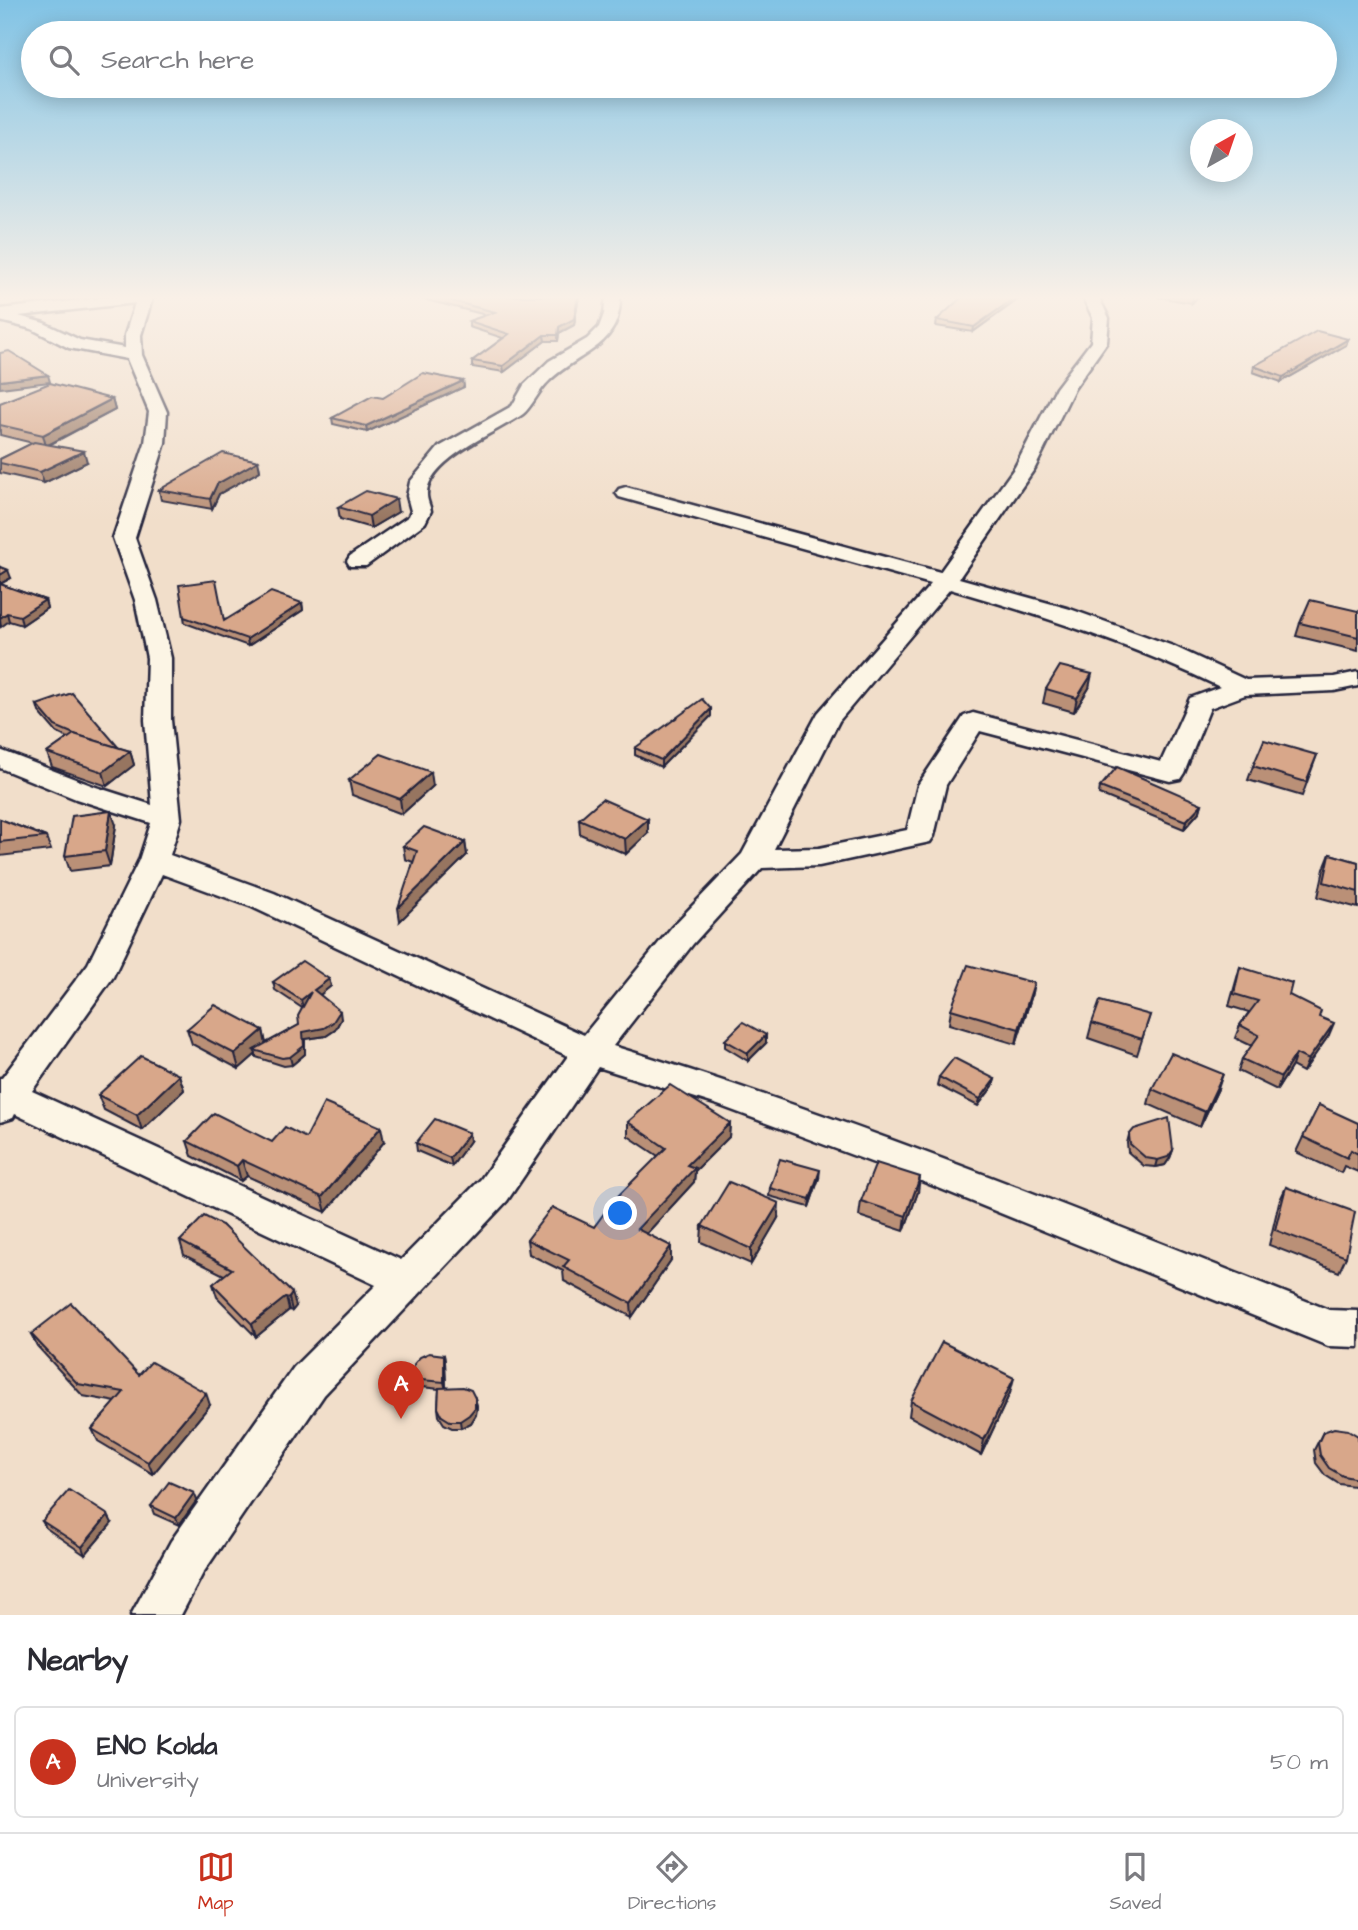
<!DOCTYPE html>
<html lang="en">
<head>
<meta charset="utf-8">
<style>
	:root { --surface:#fff; --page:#f7f7f7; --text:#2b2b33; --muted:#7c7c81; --line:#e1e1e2; --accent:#c8321e }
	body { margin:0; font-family:"Architects Daughter",sans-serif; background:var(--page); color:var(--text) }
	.compass { position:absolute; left:1190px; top:119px; width:63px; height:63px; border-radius:50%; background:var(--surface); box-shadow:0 4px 18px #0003; rotate:40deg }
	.you { position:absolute; left:621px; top:1214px; width:24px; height:24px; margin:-18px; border:5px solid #fff; border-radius:50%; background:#1a73e8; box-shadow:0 0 0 10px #1a73e833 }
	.badge { display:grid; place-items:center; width:46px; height:46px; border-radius:50%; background:var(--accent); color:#fff; font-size:23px; font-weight:700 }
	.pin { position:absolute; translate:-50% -58px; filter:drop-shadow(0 2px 4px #0008) }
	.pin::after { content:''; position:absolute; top:37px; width:24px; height:21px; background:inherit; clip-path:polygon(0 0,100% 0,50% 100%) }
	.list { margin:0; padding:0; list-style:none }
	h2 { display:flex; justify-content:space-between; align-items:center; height:91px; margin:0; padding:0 28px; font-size:30px }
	h2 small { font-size:23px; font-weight:400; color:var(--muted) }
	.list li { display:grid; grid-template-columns:46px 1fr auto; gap:21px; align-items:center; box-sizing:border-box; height:112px; margin:0 14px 14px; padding:0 14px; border:2px solid var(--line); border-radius:10px }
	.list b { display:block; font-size:26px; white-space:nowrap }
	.list p { margin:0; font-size:23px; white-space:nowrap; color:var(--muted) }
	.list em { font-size:23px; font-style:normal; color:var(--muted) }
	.icon { flex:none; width:38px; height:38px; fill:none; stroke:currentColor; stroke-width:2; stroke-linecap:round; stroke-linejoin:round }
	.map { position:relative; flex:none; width:1358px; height:1615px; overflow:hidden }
	.search { position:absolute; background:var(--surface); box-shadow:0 4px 18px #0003; left:21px; right:21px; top:21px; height:77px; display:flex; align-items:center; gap:18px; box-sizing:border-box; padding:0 24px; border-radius:38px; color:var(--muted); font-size:26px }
	.sheet { height:217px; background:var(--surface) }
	nav { display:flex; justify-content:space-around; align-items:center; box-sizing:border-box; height:98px; border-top:2px solid var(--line); background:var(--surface); font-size:19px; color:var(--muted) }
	nav a { display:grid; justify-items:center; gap:4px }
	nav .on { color:var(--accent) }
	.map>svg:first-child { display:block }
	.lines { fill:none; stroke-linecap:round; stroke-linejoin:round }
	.street-casing { stroke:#22223b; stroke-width:5 }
	.street { fill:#fcf5e5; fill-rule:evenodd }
	.wall { fill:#ba9077; stroke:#22223b; stroke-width:2 }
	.shaded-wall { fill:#977561; stroke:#22223b; stroke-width:2 }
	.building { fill:#d8a78a; stroke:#22223b; stroke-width:2 }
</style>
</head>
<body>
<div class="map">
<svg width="1358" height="1615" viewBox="0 0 1358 1615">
	<rect width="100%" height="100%" fill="#f1deca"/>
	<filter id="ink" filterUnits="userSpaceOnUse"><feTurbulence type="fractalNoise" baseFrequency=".0143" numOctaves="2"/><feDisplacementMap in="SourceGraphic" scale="14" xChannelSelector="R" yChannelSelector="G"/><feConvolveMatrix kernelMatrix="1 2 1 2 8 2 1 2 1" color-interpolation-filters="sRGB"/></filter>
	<g filter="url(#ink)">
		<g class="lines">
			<g class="street-casing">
				<g id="street">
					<path d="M118,296H153L141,335L142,355L167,412L165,443L135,538L157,600L171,658V720L181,819L170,855L274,893L584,1035L671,928L742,854L818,713L931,584L619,497L616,493L619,489L626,487L940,572L1015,467L1056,388L1091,342L1093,318L1083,298L1085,296H1100L1099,298L1109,318L1107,342L1074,389L1035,468L959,578L1070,609L1173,646L1246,680L1334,677L1358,672V686L1334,691L1245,695L1210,708L1184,773L1180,779L1170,781L980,731L946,785L934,836L930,842L819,866L762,868L693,944L613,1046C857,1120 1092,1216 1329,1310L1358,1311V1347L1328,1346L914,1178L718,1105L598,1067L507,1201L324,1395L203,1573L181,1615H131L171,1541L294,1367L376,1285L15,1114L13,1118L0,1122V1078H2L88,964L139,860L151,823L76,799L0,768V750L96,787L152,805L145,720L147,658L135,600L113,538L145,443L149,412L127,359L69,348L32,329L0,321V309ZM135,303L125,335V348L80,340L44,323L19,316ZM950,589C1043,616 1133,645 1220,687L1190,698L1161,762L973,713L964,716L918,785L907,830L819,848L774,849L839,721ZM162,874L252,907L568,1056L481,1179L401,1260L32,1091L113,977Z"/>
					<path d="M606,296H620C621,348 580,351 549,381C539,390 531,408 523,414C498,432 427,459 427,495C427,500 430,506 431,511L425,523L366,566H350L347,561L350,556L409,516L411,511L407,496L410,482L439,447L512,406L524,385L549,361L587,339L599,327L604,314Z"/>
				</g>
			</g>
			<use href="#street" class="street"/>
		</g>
		<g class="wall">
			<polygon points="411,296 579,296 574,325 559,333 558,341 545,341 504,372 472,367 472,361 503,338 469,327 469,321 486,315"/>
			<polygon points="1157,296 1199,296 1192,303 1157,297"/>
			<polygon points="1022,297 973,332 936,326 937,320"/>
			<polygon points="1348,339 1346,345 1281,382 1253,372 1254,366"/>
			<polygon points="463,381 464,387 367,432 333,424 332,418 383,398"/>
			<polygon points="112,399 115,410 49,445 87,462 44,483 0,473 0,459 33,443 0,435 0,403"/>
			<polygon points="258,461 260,471 219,494 212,509 161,500 159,490"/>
			<polygon points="338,507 398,512 371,528 340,519"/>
			<polygon points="0,567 11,578 0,584 45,600 47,608 22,625 9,621 0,627"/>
			<polygon points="302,603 303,610 248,646 185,623 184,617 224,620"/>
			<polygon points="1358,611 1358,651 1296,636 1300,623"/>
			<polygon points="1089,688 1074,712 1043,703 1046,689"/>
			<polygon points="37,705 119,748 130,751 134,765 107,786 52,767 47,753 68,738 57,733 39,712"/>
			<polygon points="711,716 661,767 635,755 635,748"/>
			<polygon points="1317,755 1302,796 1248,780 1253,766"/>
			<polygon points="349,780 433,786 402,814 352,795"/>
			<polygon points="1100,787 1202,804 1200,811 1184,829 1099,794"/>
			<polygon points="0,819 46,837 51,850 0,856"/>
			<polygon points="579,819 648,833 626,854 580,834"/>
			<polygon points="116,825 110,866 70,871 65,856"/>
			<polygon points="465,842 467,855 400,921 413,862 405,859 403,846"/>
			<polygon points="1330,854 1358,862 1358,908 1318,897 1324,869"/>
			<polygon points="1240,967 1289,995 1319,1017 1329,1035 1303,1072 1292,1066 1277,1090 1238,1071 1242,1059 1252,1046 1235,1038 1240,1025 1249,1012 1229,1006"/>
			<polygon points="329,979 331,986 320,995 341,1019 335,1030 326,1036 305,1039 305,1054 292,1065 284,1066 256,1057 256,1054 239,1069 192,1044 187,1029 263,1030 266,1043 299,1025 302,1008 275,990 273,982"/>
			<polygon points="1031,998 1016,1044 949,1024 951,1009"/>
			<polygon points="1150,1015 1137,1055 1088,1038 1092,1023"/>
			<polygon points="725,1040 766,1043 748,1061 725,1047"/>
			<polygon points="179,1075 184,1090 142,1130 104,1110 98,1095"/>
			<polygon points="939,1077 995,1079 993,1086 978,1106 937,1085"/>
			<polygon points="1152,1089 1218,1089 1200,1127 1148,1104"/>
			<polygon points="628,1122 730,1123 729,1137 695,1171 694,1182 646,1234 671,1260 632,1317 564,1281 563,1271 529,1254 527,1240 594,1227 658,1156 628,1136"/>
			<polygon points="1358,1123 1358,1172 1344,1166 1341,1173 1296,1152 1303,1137"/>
			<polygon points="1129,1135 1173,1150 1170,1158 1165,1165 1156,1167 1144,1166 1128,1152 1127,1143"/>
			<polygon points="306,1138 384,1142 326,1212 247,1176 241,1181 192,1156 187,1141 272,1142"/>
			<polygon points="470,1141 452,1166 417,1151 416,1143"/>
			<polygon points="819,1178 809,1207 769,1196 770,1188"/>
			<polygon points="1286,1187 1346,1257 1339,1272 1269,1245 1279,1202"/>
			<polygon points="918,1192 904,1231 859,1216 861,1201"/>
			<polygon points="778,1218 751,1264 701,1242 702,1226"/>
			<polygon points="222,1225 296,1306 292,1311 289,1310 256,1337 217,1297 213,1284 224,1275 184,1255 180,1241"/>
			<polygon points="31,1334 139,1375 210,1405 153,1474 98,1441 92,1429 116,1402 83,1396 37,1346"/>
			<polygon points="444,1355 445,1362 446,1387 475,1398 477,1406 476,1415 471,1423 461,1428 452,1428 444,1424 439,1416 438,1408 439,1389 422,1387 416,1381 414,1373"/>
			<polygon points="1010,1393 981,1455 909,1416 911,1401"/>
			<polygon points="1323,1432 1358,1436 1358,1484 1354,1486 1339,1484 1325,1475 1316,1463 1314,1450"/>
			<polygon points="197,1500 179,1525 154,1514 151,1506"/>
			<polygon points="42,1521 112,1523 85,1555 46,1528"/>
		</g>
		<g class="shaded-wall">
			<polygon points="578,296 579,296 574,325 559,333 558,341 559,327"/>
			<polygon points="1017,296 1022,296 973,332 974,327"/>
			<polygon points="1193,296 1199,296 1192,303"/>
			<polygon points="544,335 545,341 504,372 503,366"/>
			<polygon points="1348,339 1346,345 1281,382 1283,377"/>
			<polygon points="48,375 50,382 0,388 0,381"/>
			<polygon points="463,381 464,387 367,432 366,426"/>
			<polygon points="112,399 115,410 46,446 43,435"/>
			<polygon points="84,451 87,462 44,483 40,472"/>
			<polygon points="258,461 260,471 219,494 212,509 210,499 217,484"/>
			<polygon points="396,499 398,512 371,528 369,516"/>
			<polygon points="8,570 11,578 0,584 0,575"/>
			<polygon points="45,600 47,608 22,625 20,616"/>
			<polygon points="302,603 303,610 248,646 247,639"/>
			<polygon points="7,613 9,621 1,627 0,618"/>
			<polygon points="1092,674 1089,688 1074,712 1077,698"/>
			<polygon points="711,709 711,716 661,767 661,760"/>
			<polygon points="130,751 134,765 107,786 103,772"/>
			<polygon points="431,772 433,786 402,814 400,799"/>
			<polygon points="1202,804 1200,811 1184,829 1186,821"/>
			<polygon points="111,811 116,825 110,866 105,851"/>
			<polygon points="648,819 648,833 626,854 625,839"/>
			<polygon points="465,842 467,855 400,921 398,908"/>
			<polygon points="329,979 331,986 316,998 314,990"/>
			<polygon points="1034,983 1031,998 1016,1044 1019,1029"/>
			<polygon points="311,992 303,1008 301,1000"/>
			<polygon points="340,1011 341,1019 335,1030 326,1036 305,1039 305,1054 292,1065 290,1057 303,1032"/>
			<polygon points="1334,1023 1329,1035 1303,1072 1308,1060"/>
			<polygon points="263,1030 266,1045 254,1050 256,1054 239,1069 235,1054"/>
			<polygon points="766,1035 766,1043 748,1061 748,1053"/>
			<polygon points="1296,1054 1292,1066 1277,1090 1281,1077"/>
			<polygon points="1223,1074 1218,1089 1200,1127 1205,1112"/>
			<polygon points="179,1075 184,1090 142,1130 137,1115"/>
			<polygon points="995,1079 993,1086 978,1106 980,1099"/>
			<polygon points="730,1123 729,1137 695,1171 694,1182 638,1243 637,1229 687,1165"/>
			<polygon points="381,1127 384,1142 326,1212 322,1197"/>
			<polygon points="469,1133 470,1141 452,1166 450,1158"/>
			<polygon points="1173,1150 1170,1158 1165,1165 1156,1167 1158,1160"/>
			<polygon points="242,1160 247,1176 241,1181 237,1166"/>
			<polygon points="820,1170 819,1178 809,1207 810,1199"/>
			<polygon points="920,1177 918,1192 904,1231 906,1216"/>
			<polygon points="779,1203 778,1218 751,1264 751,1249"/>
			<polygon points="671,1246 671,1260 632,1317 631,1303"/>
			<polygon points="292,1293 296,1306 292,1311 289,1298"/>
			<polygon points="286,1297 289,1310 256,1337 252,1324"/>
			<polygon points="444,1355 445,1362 446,1390 444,1382"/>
			<polygon points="1014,1378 1010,1393 981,1455 984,1440"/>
			<polygon points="206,1393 210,1405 153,1474 148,1462"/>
			<polygon points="475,1398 477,1406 476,1415 471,1423 461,1428 460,1421"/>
			<polygon points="194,1493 197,1500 179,1525 176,1518"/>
			<polygon points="108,1515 112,1523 85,1555 82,1547"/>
		</g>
		<g class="building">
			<polygon points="432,296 578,296 574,319 559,327 558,335 544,335 503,366 472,361 509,334 469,321 495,312"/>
			<polygon points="963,296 1017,296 974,327 937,320"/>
			<polygon points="1317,331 1348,339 1283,377 1254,366"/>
			<polygon points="9,351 48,375 0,381 0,353"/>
			<polygon points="423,373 463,381 366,426 332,418 372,396 383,398"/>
			<polygon points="50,383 112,399 43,435 0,425 0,403"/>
			<polygon points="34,442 84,451 40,472 0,463 0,459"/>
			<polygon points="223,453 258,461 217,484 210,499 159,490"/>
			<polygon points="366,491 396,499 369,516 338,507"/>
			<polygon points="0,567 8,570 0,575"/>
			<polygon points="216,580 224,621 271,592 302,603 247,639 184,617 179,585"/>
			<polygon points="0,584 45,600 20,616 7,613 0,618"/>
			<polygon points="1310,600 1358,611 1358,637 1300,623"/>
			<polygon points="1060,666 1092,674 1077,698 1046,689"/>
			<polygon points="72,693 119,748 74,734 55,726 37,705"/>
			<polygon points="702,699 711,709 661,760 635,748"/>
			<polygon points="74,734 130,751 103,772 47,753"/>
			<polygon points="1264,740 1317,755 1306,782 1253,766"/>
			<polygon points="381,754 431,772 400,799 349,780"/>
			<polygon points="1117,767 1202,804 1186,821 1100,787"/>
			<polygon points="602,799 648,819 625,839 579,819"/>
			<polygon points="111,811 105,851 65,856 72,816"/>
			<polygon points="0,819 46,837 0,842"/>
			<polygon points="424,827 465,842 398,908 417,851 403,846"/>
			<polygon points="1330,854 1358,862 1358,892 1324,882"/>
			<polygon points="302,961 329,979 314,990 340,1011 333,1022 324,1028 303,1032 304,1046 290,1057 282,1058 254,1050 299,1025 298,1016 311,992 301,1000 273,982"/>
			<polygon points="968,965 1034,983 1019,1029 951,1009"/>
			<polygon points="1240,967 1292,983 1289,995 1321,1011 1319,1017 1334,1023 1308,1060 1296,1054 1281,1077 1242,1059 1259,1035 1240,1025 1258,1001 1234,994"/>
			<polygon points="1100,1001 1150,1015 1142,1039 1092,1023"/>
			<polygon points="215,1005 263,1030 235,1054 187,1029"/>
			<polygon points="743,1022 766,1035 748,1053 725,1040"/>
			<polygon points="1171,1053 1223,1074 1205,1112 1152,1089"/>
			<polygon points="141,1056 179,1075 137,1115 98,1095"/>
			<polygon points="954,1058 995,1079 980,1099 939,1077"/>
			<polygon points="670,1085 730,1123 687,1165 695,1168 637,1229 671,1246 631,1303 563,1267 569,1260 527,1240 552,1207 594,1227 613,1201 666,1148 628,1122"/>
			<polygon points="324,1103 381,1127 322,1197 242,1160 237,1166 187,1141 214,1113 272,1142 285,1127 306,1138"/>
			<polygon points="1319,1105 1358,1123 1358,1154 1351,1150 1347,1158 1303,1137"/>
			<polygon points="1169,1118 1173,1150 1168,1157 1158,1160 1146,1158 1130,1144 1129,1135 1134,1129"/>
			<polygon points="435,1119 469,1133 450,1158 416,1143"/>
			<polygon points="780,1159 820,1170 810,1199 770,1188"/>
			<polygon points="876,1163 920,1177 906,1216 861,1201"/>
			<polygon points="729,1182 779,1203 751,1249 702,1226"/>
			<polygon points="1286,1187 1355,1212 1346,1257 1275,1230"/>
			<polygon points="204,1216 222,1225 292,1293 289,1298 286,1297 252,1324 213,1284 232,1269 180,1241"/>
			<polygon points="71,1303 139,1375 151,1362 206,1393 148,1462 92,1429 124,1392 78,1384 31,1334"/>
			<polygon points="942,1342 1014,1378 984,1440 911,1401"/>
			<polygon points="429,1353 444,1355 444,1382 421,1380 414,1373 414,1364 420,1357"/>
			<polygon points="463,1387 471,1390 475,1398 475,1408 469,1415 460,1421 450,1421 442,1416 438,1408 439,1388"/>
			<polygon points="1334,1428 1348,1430 1358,1436 1358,1479 1343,1476 1329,1468 1320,1455 1318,1443 1323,1432"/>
			<polygon points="169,1482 194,1493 176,1518 151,1506"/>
			<polygon points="69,1490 108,1515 82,1547 42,1521"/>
		</g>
	</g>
	<linearGradient id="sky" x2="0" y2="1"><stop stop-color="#81c3e5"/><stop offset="0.57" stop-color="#f9f0e7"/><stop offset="1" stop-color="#f9f0e7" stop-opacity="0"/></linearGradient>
	<rect width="1358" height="522" fill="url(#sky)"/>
</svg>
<svg class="compass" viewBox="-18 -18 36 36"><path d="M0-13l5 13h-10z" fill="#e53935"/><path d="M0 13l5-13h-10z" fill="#7c7c81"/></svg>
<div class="you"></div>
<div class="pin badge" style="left:401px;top:1419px">A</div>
<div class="search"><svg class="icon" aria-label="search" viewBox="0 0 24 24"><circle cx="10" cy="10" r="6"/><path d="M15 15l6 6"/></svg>Search here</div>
</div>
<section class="sheet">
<h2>Nearby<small></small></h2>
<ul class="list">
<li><span class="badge">A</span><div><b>ENO Kolda</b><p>University</p></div><em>50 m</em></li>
</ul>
</section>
<nav>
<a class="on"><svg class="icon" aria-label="map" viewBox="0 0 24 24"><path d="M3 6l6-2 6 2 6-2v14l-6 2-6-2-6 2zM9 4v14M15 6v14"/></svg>Map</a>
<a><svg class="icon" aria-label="directions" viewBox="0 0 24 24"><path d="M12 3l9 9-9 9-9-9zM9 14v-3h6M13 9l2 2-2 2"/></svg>Directions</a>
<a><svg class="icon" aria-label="saved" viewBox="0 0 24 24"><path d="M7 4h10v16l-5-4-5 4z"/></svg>Saved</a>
</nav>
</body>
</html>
